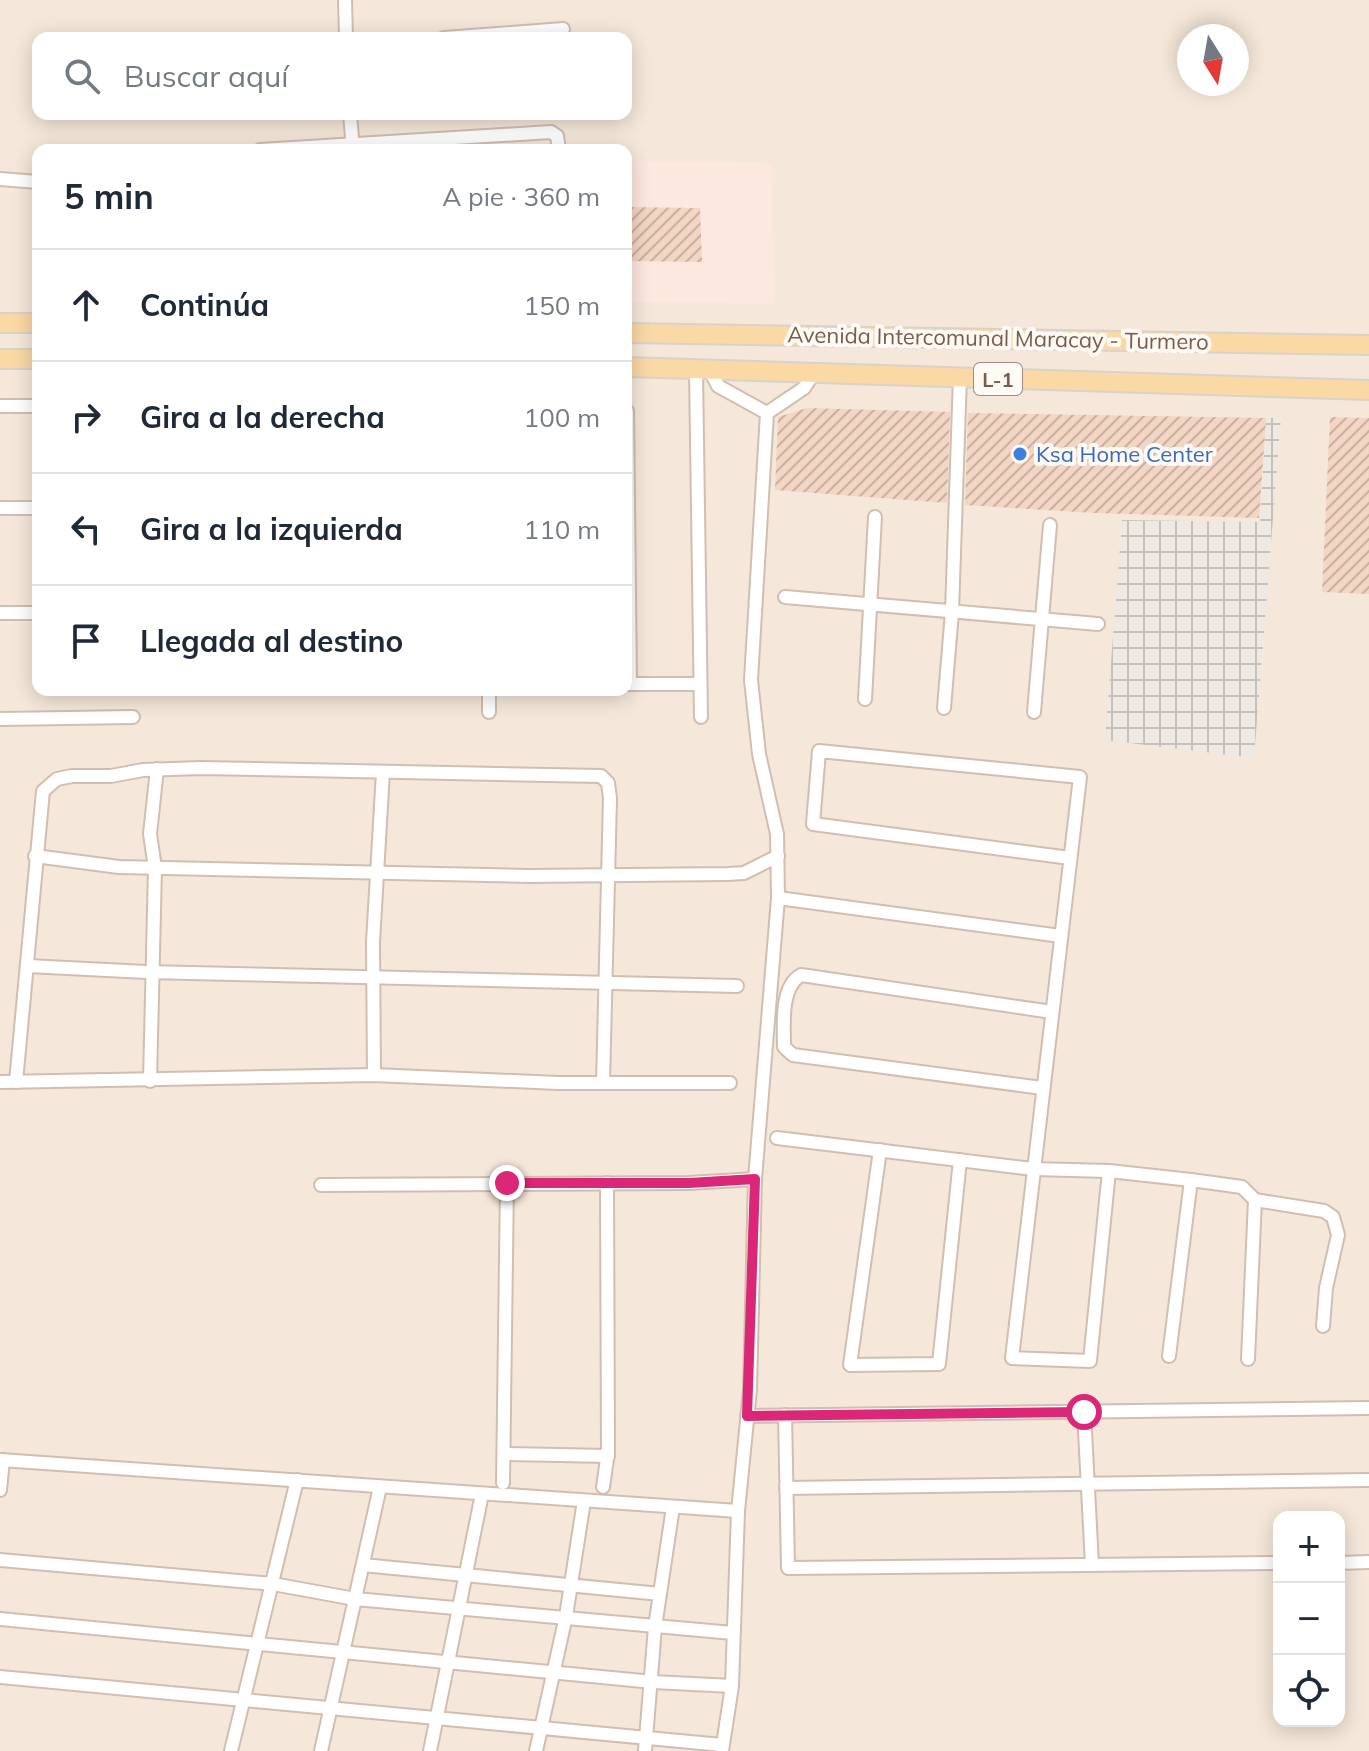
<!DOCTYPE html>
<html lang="es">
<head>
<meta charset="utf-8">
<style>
	:root { --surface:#fff; --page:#f2f2f3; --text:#1f2937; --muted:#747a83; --line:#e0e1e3 }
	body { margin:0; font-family:Mulish,sans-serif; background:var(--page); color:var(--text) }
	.controls { position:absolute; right:24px; bottom:24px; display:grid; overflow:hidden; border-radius:16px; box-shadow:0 4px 20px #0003 }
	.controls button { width:72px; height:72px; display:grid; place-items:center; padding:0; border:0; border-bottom:2px solid var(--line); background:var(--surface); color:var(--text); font:40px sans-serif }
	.compass { position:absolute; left:1177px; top:24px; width:72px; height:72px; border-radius:50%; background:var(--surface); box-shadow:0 4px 20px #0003; rotate:169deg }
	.stop { position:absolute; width:24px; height:24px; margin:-18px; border:6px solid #db2777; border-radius:50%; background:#fff }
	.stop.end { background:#db2777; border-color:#fff; box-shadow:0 2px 8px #0008 }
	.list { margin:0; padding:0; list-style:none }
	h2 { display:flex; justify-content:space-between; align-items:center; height:104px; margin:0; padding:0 32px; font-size:34px }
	h2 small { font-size:26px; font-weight:400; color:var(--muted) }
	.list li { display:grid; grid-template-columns:52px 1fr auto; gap:24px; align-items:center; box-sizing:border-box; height:112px; padding:0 32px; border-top:2px solid var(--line) }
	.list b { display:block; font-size:30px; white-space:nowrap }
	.list em { font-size:26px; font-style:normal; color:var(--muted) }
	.icon { flex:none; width:44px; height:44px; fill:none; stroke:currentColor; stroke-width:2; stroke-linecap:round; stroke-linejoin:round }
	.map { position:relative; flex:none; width:1369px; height:1751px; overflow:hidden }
	.search { position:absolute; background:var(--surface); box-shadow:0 4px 20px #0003; left:32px; top:32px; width:600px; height:88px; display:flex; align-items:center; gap:20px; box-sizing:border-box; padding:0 28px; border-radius:16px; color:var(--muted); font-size:30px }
	.panel { position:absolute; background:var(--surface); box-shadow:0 4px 20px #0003; left:32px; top:144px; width:600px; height:552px; border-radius:16px }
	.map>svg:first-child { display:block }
	.residential { fill:#f5e8da; fill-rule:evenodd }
	.commercial { fill:#fde8e0 }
	.industrial { fill:url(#industrial-grid) }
	.building { fill:url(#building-hatch) }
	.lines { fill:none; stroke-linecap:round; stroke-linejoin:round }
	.minor-casing { stroke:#d1beb0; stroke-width:16 }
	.primary-casing { stroke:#dad1cd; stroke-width:22 }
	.minor { stroke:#fff; stroke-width:12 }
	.primary { stroke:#fbd9a5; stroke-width:18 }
	.route { stroke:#db2777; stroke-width:10 }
	.shop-dot { fill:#3f7fe0; stroke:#fffaf3; stroke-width:3 }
	.labels { text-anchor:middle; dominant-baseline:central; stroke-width:8; stroke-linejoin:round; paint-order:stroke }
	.shield { fill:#fffaf3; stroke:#a28b7f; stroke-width:2 }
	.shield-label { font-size:20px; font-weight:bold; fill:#7a5c4d }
	.street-label { font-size:22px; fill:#7a5c4d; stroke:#fffaf3 }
	.shop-label { font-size:22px; fill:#366cbe; stroke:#fffaf3; text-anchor:start }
</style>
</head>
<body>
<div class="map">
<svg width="1369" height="1751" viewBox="0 0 1369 1751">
	<defs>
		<pattern id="industrial-grid" width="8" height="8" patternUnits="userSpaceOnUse" patternTransform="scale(2)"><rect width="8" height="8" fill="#efe9e4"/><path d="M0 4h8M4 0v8" fill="none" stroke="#c7c0bb"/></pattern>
		<pattern id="building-hatch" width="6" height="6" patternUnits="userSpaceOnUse" patternTransform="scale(2)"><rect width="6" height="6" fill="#f3d5c3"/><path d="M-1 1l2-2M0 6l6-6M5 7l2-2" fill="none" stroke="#cab0a1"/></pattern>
	</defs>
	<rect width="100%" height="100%" fill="#fdf6ec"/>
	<path class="residential" d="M0,0H1369V1751H0ZM1189,36H1237V84H1189ZM38,38H626V114H38ZM38,150H626V690H38ZM1279,1517H1339V1721H1279Z"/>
	<polygon class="commercial" points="626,161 771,163 774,303 626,302"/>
	<polygon class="industrial" points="1281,417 1254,758 1105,740 1122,520 1260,522 1266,418"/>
	<g class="building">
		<polygon points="626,207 700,208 702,262 626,261"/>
		<polygon points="807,408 950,412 947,503 775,490 778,417"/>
		<polygon points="968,413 1266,418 1259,518 1095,513 965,505"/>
		<polygon points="1330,417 1369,418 1369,594 1322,592"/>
	</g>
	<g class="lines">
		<g class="minor-casing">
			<g id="minor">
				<polyline points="345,0 346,38"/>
				<polyline points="444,38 563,29"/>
				<polyline points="350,114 353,150"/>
				<polyline points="260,150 551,132 557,136 559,150"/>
				<polyline points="0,179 38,182"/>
				<polyline points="696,370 701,717"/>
				<polyline points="710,370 718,386 767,413"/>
				<polyline points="0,406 38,406"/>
				<polyline points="627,411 630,684"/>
				<polyline points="767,413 804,388 814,373"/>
				<polyline points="0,508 38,508"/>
				<polyline points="785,597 1098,624"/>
				<polyline points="0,613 38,613"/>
				<polyline points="626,684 700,684"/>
				<polyline points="489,690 489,712"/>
				<polyline points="865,699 875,517"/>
				<polyline points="944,708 952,612 960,376"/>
				<polyline points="1034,712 1050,525"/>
				<polyline points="0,719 133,717"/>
				<polyline points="35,856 119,867 528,876 728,874 744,873 778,856"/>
				<polyline points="1070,858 813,824 819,751 1080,777 1012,1358 1090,1361 1109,1171"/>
				<polyline points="778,898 1061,936"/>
				<polyline points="28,966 146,972 737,986"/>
				<polyline points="374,1075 373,942 383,772"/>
				<polyline points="150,1081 155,868 150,834 157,769"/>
				<polyline points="0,1082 374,1075 558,1083 730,1083"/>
				<polyline points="16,1082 43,791 57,779 72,776 111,776 143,770 201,768 601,776 608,783 610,798 603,1083"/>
				<path d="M1042,1088L793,1055L784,1047C784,1025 780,987 801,975L1052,1012"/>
				<polyline points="777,1138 1033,1169 1109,1171 1191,1180 1169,1356"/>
				<polyline points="880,1150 850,1365 939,1364 960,1160"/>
				<polyline points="1191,1180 1242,1187 1255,1200 1248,1359"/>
				<polyline points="321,1185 689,1183 755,1179"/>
				<polyline points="1255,1200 1324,1211 1333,1217 1338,1235 1326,1288 1323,1326"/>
				<polyline points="1084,1412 1092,1565"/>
				<polyline points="785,1415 788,1568 1279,1563"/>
				<polyline points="747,1416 1369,1408"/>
				<polyline points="505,1454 608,1456"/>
				<polyline points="0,1460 738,1511"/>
				<polyline points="503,1483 507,1183"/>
				<polyline points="603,1487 608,1452 607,1183"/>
				<polyline points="786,1488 1369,1480"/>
				<polyline points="0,1490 3,1460"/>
				<polyline points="0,1560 273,1584 355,1599 733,1633"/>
				<polyline points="1339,1563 1369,1562"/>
				<polyline points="363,1565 660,1594"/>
				<polyline points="0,1619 653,1682 732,1686"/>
				<polyline points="0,1677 722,1745"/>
				<polyline points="231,1751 297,1480"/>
				<polyline points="321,1751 380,1487"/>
				<polyline points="430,1751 482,1494"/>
				<polyline points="536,1751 566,1616 584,1501"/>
				<polyline points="645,1751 655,1627 673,1507"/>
				<polyline points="722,1751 732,1686 738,1511 750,1390 755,1179 778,898 777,834 759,754 751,680 767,413"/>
			</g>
		</g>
		<g class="primary-casing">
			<g id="primary">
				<polyline points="0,323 38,323"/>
				<polyline points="626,333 1369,345"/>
				<polyline points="0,359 38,359"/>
				<polyline points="626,367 1369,390"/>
			</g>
		</g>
		<use href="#minor" class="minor"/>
		<use href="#primary" class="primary"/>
	</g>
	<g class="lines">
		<polyline class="route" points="507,1183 689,1183 755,1179 747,1416 1084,1412"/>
	</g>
	<circle class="shop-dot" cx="1020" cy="454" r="8"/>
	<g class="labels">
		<rect class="shield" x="974" y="363" width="48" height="32" rx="6"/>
		<g class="shield-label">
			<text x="998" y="379">L-1</text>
		</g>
		<g class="street-label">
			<text transform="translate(998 338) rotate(1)">Avenida Intercomunal Maracay - Turmero</text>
		</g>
		<g class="shop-label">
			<text x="1036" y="454">Ksa Home Center</text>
		</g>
	</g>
</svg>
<div class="controls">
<button>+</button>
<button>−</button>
<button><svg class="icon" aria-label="locate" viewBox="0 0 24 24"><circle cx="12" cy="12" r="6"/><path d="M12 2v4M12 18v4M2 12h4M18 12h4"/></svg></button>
</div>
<svg class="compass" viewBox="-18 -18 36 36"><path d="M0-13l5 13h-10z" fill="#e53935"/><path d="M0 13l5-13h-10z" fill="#747a83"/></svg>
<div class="stop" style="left:1084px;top:1412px"></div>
<div class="stop end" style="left:507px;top:1183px"></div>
<div class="search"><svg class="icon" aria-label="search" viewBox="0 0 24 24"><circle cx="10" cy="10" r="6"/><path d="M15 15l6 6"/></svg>Buscar aquí</div>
<section class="panel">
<h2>5 min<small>A pie · 360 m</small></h2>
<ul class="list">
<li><svg class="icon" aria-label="ahead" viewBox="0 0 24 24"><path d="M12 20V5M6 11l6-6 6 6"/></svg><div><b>Continúa</b></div><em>150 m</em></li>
<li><svg class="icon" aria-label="right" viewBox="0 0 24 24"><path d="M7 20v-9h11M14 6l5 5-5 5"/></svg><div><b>Gira a la derecha</b></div><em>100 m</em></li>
<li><svg class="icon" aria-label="left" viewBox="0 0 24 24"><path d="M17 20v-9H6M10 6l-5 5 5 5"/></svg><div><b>Gira a la izquierda</b></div><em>110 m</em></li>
<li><svg class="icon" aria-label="arrive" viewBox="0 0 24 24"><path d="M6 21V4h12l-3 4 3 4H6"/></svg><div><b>Llegada al destino</b></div></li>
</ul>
</section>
</div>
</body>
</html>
